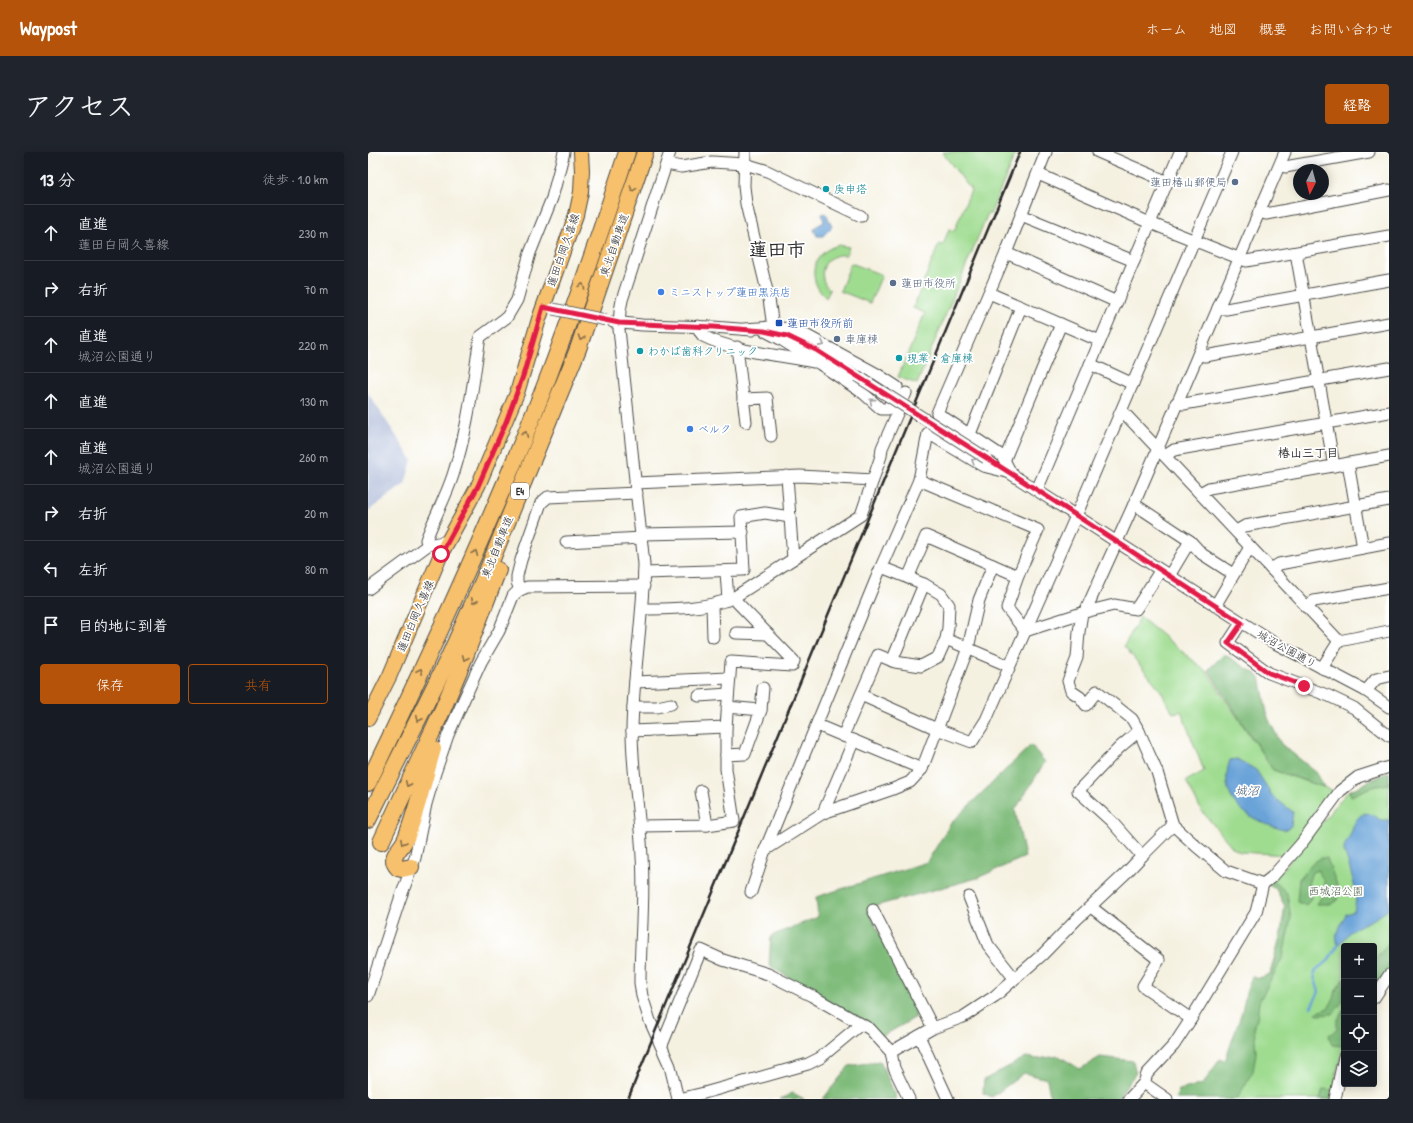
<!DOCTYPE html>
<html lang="ja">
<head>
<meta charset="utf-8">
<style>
	:root { --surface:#171b24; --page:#20242c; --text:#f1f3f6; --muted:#9ea1a6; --line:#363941; --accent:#b45309 }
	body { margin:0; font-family:"Patrick Hand","Klee One",sans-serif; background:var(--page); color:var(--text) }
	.controls { position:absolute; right:12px; bottom:12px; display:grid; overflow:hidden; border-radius:4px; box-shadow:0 2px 10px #0003 }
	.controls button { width:36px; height:36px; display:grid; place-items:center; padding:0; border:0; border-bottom:1px solid var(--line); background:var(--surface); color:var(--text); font:20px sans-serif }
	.compass { position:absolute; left:925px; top:12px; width:36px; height:36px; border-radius:50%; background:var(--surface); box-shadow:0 2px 10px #0003; rotate:186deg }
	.stop { position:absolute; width:12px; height:12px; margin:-9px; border:3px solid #e11d48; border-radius:50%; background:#fff }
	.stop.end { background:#e11d48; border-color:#fff; box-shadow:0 1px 4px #0008 }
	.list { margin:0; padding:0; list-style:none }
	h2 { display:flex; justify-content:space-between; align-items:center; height:52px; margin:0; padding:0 16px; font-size:17px }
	h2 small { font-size:13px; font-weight:400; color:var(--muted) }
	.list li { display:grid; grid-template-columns:26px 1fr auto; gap:12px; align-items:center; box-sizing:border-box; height:56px; padding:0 16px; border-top:1px solid var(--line) }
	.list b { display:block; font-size:15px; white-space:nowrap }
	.list p { margin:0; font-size:13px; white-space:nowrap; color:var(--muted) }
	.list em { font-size:13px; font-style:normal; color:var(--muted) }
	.actions { display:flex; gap:8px; padding:12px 16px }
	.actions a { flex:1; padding:9px 0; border:1px solid var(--accent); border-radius:4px; text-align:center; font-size:14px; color:var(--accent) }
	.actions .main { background:var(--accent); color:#fff }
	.icon { flex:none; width:22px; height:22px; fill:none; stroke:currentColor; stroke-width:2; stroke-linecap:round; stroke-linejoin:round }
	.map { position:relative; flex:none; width:1021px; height:947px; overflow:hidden; border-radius:4px }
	header { display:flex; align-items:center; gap:24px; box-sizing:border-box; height:56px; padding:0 20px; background:var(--accent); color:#fff }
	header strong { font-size:19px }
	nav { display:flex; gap:22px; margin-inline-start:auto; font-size:14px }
	.intro { display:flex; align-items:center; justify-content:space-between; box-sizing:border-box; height:96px; padding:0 24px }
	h1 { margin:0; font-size:28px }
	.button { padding:10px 18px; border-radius:4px; background:var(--accent); color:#fff; font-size:14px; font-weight:700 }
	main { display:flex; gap:24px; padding:0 24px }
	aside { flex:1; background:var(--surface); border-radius:4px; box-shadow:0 2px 10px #0003 }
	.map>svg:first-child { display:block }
	.industrial { fill:#b9c5de }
	.green { fill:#9fdc90; stroke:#65845e }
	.forest { fill:#7fbc7a; stroke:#557452 }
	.water { fill:#69a3d8; stroke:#4a6782 }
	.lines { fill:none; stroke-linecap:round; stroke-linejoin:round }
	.stream { stroke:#69a3d8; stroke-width:2.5 }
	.minor-casing { stroke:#494946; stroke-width:13 }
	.major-casing { stroke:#494946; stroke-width:16 }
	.highway-casing { stroke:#494946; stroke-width:18 }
	.minor { stroke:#fff; stroke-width:11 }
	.major { stroke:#f7c06c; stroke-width:14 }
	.highway { stroke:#f7c06c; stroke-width:16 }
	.rail { stroke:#2b2b2b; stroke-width:2.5 }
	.minor-bridge-casing { stroke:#494946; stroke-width:13; stroke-linecap:butt }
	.minor-bridge { stroke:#fff; stroke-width:11 }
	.oneway { stroke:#876e48 }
	.oneway2 { stroke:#a0a0a0 }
	.route { stroke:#e11d48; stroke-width:5 }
	.service-dot { fill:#5c6f8a; stroke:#fff; stroke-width:1.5 }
	.culture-dot { fill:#0f9aa8; stroke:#fff; stroke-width:1.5 }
	.shop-dot { fill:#3f7fe0; stroke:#fff; stroke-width:1.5 }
	.transit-dot { fill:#1a4fb4; stroke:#fff; stroke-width:1.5 }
	.labels { text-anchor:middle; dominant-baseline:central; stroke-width:3.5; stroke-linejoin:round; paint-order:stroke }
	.shield { fill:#fff; stroke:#6b6b6b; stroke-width:1 }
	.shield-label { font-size:10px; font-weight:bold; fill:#2b2b2b }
	.service-label { font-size:11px; fill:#4e5e75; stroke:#fff; text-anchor:start }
	.culture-label { font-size:11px; fill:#0d838f; stroke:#fff; text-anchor:start }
	.street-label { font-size:11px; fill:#2b2b2b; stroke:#fff }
	.shop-label { font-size:11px; fill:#366cbe; stroke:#fff; text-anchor:start }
	.transit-label { font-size:11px; fill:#164399; stroke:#fff; text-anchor:start }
	.park-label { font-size:11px; fill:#4e6049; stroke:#fff }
	.neighbourhood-label { font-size:12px; font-weight:bold; fill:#2b2b2b; stroke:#fff }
	.water-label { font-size:12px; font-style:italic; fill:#445b70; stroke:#fff }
	.town-label { font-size:19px; font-weight:bold; fill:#2b2b2b; stroke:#fff }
</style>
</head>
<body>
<header>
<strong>Waypost</strong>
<nav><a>ホーム</a><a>地図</a><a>概要</a><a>お問い合わせ</a></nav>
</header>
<div class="intro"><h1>アクセス</h1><a class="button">経路</a></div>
<main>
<aside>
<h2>13 分<small>徒歩 · 1.0 km</small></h2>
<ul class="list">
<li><svg class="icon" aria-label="ahead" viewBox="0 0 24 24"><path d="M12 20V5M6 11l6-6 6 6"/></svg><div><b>直進</b><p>蓮田白岡久喜線</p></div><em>230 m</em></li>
<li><svg class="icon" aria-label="right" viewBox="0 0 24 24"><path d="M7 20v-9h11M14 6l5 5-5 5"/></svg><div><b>右折</b></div><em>70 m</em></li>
<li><svg class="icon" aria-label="ahead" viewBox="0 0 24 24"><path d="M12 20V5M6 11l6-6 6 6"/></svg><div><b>直進</b><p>城沼公園通り</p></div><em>220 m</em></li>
<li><svg class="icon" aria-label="ahead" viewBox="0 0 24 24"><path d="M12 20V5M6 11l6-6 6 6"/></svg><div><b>直進</b></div><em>130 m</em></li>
<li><svg class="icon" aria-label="ahead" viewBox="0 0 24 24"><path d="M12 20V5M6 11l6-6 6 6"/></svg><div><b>直進</b><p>城沼公園通り</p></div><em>260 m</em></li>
<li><svg class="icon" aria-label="right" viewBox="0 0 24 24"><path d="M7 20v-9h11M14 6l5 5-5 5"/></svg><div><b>右折</b></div><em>20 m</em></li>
<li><svg class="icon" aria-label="left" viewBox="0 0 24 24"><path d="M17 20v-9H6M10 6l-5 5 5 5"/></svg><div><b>左折</b></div><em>80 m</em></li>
<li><svg class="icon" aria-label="arrive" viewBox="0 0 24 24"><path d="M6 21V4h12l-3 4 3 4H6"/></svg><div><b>目的地に到着</b></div></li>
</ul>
<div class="actions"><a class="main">保存</a><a>共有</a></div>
</aside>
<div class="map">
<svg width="1021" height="947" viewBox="0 0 1021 947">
	<rect width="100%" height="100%" fill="#fff"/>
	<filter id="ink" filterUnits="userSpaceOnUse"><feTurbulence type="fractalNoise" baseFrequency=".025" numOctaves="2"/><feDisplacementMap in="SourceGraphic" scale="8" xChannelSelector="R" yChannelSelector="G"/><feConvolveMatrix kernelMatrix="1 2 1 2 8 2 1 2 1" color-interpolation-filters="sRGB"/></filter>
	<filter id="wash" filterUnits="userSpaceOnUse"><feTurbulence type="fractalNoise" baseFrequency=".012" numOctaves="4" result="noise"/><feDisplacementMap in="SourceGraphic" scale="16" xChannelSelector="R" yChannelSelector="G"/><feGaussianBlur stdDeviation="0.9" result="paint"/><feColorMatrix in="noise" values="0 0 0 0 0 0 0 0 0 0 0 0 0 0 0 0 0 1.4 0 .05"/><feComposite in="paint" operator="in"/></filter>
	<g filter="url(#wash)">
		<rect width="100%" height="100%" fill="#f5f1e1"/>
		<polygon class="industrial" points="0,241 44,308 37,332 0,359"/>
		<g class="green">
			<polygon points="574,0 648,0 622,63 620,61 549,232 530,225 557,161 545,156 571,92 575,93 581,77 586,79 603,38"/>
			<path d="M471,93L481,95L478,103C457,100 446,124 462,138L458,146C438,128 443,100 471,93Z"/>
			<polygon points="483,111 514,123 502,151 472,139"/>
			<polygon points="772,465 839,520 905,618 964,638 967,642 918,703 872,700 865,696 833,658 818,629 836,619 813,559 805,561 791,536 756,494"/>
			<polygon points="1021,620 1021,816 1006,840 1006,794 976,794 976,896 969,919 964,947 861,947 889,827 902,822 913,782 917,754 907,735 899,732 913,720 979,640"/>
		</g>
		<g class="forest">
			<polygon points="856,502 892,525 900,566 913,592 949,621 956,635 905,618 840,518"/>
			<polygon points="663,593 677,610 647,658 657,705 609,726 500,756 508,775 544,837 548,865 513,885 401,813 403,784 450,765 448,745 559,710 583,671"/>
			<polygon points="1021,620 1021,632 1003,635 983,644 981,639"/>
			<path d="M953,706H959L971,739L969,748L964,752H949C953,746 958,738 956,730C955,726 952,724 951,718L944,720L940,732L943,746L938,753L929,750L931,727L946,710Z"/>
			<polygon points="904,729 908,731 919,741 923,766 915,805 891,850 889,868 886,872 888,901 885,919 869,947 807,947 811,938 835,932 852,907 857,909 874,860 878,841 884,824 889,827 902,822 913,782 917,754 907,735 899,732"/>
			<polygon points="1021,791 1021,816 1006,840 1006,808"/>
			<polygon points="976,826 976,847 965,862 950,863 948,861 960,856 966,847 968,838"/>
			<polygon points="976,857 976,894 964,893 961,883 969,878 969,869"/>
			<polygon points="691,904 712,917 732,905 765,909 768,921 755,938 751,947 680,947 682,944 679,927 656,921 624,945 615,941 616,928 658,905 669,907"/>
			<polygon points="512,909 529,947 455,947 481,914"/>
			<polygon points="955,937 966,938 964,947 952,947"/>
			<polygon points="425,941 436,947 412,947"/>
		</g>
		<g class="water">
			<polygon points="457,61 459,63 464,75 455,84 449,84 446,78 447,75 456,70 454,62"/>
			<path d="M869,607L888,618L901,638L903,643L925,660L923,674L916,678C881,668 848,650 862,608Z"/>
			<path d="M997,661L1006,663L1012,668H1021V755C1010,769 997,769 983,779C978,782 976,789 970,793C965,781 973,772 978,762L986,759C991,742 984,726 980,710C979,706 976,702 976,698C976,692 980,688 982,683C987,673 985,667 997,661Z"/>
		</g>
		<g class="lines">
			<polyline class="stream" points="943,855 951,840 946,824 947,820 950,816 959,810 970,793"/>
		</g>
	</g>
	<g filter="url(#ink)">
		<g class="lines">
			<g class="minor-casing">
				<g id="minor">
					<path d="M302,0L254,148L252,159L251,177L276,412C275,468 265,523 264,578C264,620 272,662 274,705C277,747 272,789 272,831L274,844L282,869L302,914L310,947"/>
					<polyline points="377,0 376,34 378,52 401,147 405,175"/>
					<polyline points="730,0 800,30"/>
					<polyline points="299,12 313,15 344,10 377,12 397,18 493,64"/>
					<polyline points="912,13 917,15 1001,0"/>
					<polyline points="670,22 782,71 878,109 1021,84"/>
					<polyline points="891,60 898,62 1021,38"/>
					<polyline points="653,63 766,109"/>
					<polyline points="638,101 749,150"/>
					<polyline points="928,101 966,314"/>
					<polyline points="621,141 732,189"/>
					<polyline points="850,156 858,157 1021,128"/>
					<polyline points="245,170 274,173 345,175 384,178"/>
					<path d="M330,174L332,180L335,184C369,201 409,202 445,210"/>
					<polyline points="376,177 405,175 421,177 434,181 509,222 529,235 520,257 513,257 495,241 452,212 414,188 397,179"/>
					<polyline points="416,183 448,198 489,224"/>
					<polyline points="369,195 378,270"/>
					<polyline points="830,203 837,204 1021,171"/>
					<polyline points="722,212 765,232"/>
					<polyline points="375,247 399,246 403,284"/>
					<polyline points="808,251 816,252 1021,216"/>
					<polyline points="752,261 758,263 971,489"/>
					<polyline points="602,282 653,155"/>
					<polyline points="797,304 806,298 1021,260"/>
					<polyline points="636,309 693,172"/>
					<polyline points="980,311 995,396"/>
					<polyline points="637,318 903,489 998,539 1021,555"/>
					<polyline points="643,321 634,304 569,261 638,101 678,0"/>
					<polyline points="419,324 425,407 493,363 513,304 514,296 538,241"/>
					<polyline points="551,328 670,378 650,424 639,456 657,479 717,460 746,453 768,457 792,419"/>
					<polyline points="267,331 432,324 505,328"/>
					<polyline points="669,338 812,0"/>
					<polyline points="832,341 841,336 1021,304"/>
					<polyline points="766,352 822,389 801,424"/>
					<polyline points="868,379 877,374 1021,348"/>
					<polyline points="274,382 375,380"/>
					<polyline points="822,389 834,402 865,422"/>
					<polyline points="198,390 274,386"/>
					<path d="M60,393L58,388C66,366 78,345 85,323C100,278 105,231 112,185L139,165L149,148L162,101L184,46L196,0"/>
					<polyline points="903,417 911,412 1021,391"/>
					<polyline points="358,420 360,448"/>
					<polyline points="276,421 376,418 373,365 397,361 422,365"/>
					<polyline points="540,426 558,384 650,424"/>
					<polyline points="0,437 60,393 80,389"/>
					<polyline points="152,438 149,430 149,424 153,408 173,351 180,345 269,341"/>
					<polyline points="344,453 345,485"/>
					<polyline points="847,454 882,395"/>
					<polyline points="938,455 946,449 1021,436"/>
					<path d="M274,457C305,457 336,457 365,446L425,407"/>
					<polyline points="717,460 766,352 917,0"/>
					<polyline points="714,461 711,480 709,506 700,529 703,539 712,545 718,553 729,539 764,567 771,579 789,620 805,673 828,694 858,719 895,732"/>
					<polyline points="873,471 860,491 901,521 961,544 986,556 1021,584"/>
					<polyline points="368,481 400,482"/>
					<polyline points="578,487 641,514"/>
					<polyline points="524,509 556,432"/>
					<polyline points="954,516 971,489 1021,479"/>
					<polyline points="267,530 361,526"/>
					<polyline points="998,539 1008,527 1021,524"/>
					<polyline points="493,543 569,577 604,590 618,568 708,364 864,0"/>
					<polyline points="331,544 360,542"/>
					<polyline points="265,555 289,555 303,552"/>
					<polyline points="393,558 395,536"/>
					<polyline points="449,573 554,617"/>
					<polyline points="264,579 358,575"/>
					<polyline points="771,579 752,595 710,639 743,669 774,704"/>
					<polyline points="475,584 510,503 527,510 553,514 570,505 578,487 580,476 581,453 573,442 556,432 513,415"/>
					<polyline points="358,603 377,602 393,558 359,555"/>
					<polyline points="333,639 339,673"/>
					<polyline points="455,661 486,588"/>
					<polyline points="272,674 339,673 366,669 358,617 358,575 363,510 424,514 426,509 365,446"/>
					<polyline points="397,698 455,661 525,637 542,630 554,617 600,496 611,448 625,413"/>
					<polyline points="383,740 397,698 513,415 551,328 560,281 615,314 643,321"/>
					<polyline points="601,745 620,793 646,826"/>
					<polyline points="723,755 791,808 775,834 823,867"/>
					<polyline points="505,758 565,876"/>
					<polyline points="0,844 32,747 47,706 58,652 67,621 80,583 97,545 113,510 131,479 145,444 150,439 159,435 276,434"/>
					<polyline points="1006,846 1021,823"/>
					<polyline points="551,884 580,947"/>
					<polyline points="294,893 333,798 355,808 400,822 444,844 493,872"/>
					<polyline points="523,900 565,876 595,865 627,844 675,802 709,767 759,720 774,704 805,673"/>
					<polyline points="776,931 799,947"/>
					<polyline points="311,947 336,941 440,912 452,906 493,872 502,877 523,900 526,916 541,947"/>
					<polyline points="761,947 776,931 779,922 806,893 823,867 888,760 895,732 904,725 933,692 972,639 990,625 1021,615"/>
					<polyline points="967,947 976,905"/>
				</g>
			</g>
			<g class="major-casing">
				<polyline id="major" points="0,567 22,523 73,402 110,334 149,241 171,167 208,63 213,40 214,19 213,0"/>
			</g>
			<g class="highway-casing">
				<g id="highway">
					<path d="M0,631C63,501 123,370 176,236C206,158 233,79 259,0"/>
					<polyline points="0,668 81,505 115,429 169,297 210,197 277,0"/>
					<polyline points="13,690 74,559 98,502 130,418"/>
					<path d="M43,715L34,717L30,716C19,705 34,697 38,686C49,658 56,627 65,597"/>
				</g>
			</g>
			<use href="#minor" class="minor"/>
			<use href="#major" class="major"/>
			<use href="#highway" class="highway"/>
			<polyline class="rail" points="260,947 287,880 652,0"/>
			<g class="minor-bridge-casing">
				<g id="minor-bridge">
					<polyline points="185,157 238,168"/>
					<polyline points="489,224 618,306"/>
				</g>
			</g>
			<use href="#minor-bridge" class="minor-bridge"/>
		</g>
		<defs><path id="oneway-chevron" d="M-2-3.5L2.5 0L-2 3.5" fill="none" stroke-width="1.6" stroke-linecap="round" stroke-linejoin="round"/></defs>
		<g class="oneway">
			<use href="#oneway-chevron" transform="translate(265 37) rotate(108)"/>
			<use href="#oneway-chevron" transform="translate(214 134) rotate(-70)"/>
			<use href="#oneway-chevron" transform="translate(213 186) rotate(109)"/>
			<use href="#oneway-chevron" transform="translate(157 282) rotate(-68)"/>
			<use href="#oneway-chevron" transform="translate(107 401) rotate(-67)"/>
			<use href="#oneway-chevron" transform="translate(106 449) rotate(114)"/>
			<use href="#oneway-chevron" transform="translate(97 506) rotate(113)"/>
			<use href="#oneway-chevron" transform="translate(52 519) rotate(-65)"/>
			<use href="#oneway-chevron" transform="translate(51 567) rotate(117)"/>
			<use href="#oneway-chevron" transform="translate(40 632) rotate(115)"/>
			<use href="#oneway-chevron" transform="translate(35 690) rotate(119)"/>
		</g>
		<g class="oneway2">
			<use href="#oneway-chevron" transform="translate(454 192) rotate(28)"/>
			<use href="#oneway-chevron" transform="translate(504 249) rotate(-140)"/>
			<use href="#oneway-chevron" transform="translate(606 309) rotate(-149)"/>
		</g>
	</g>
	<g class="lines" filter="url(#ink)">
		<polyline class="route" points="73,402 110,334 138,270 155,224 175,155 251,171 345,175 396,179 419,184 448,198 669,338 874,471 860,491 901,521 936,534"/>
	</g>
	<g class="service-dot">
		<circle cx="867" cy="30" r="4"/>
		<circle cx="525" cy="131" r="4"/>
		<circle cx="469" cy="187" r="4"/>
	</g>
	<g class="culture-dot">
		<circle cx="458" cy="37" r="4"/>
		<circle cx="272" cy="199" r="4"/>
		<circle cx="531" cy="206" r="4"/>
	</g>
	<g class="shop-dot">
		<circle cx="293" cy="140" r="4"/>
		<circle cx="322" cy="277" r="4"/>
	</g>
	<rect class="transit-dot" x="407" y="167" width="8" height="8" rx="2"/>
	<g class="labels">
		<rect class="shield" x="143" y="331" width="18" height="16" rx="3"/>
		<g class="shield-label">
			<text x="152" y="339">E4</text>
		</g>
		<g class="service-label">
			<text x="859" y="30" text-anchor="end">蓮田椿山郵便局</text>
			<text x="533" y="131">蓮田市役所</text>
			<text x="477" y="187">車庫棟</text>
		</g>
		<g class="culture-label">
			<text x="466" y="37">庚申塔</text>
			<text x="280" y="199">わかば歯科クリニック</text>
			<text x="539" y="206">現業・倉庫棟</text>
		</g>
		<g class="street-label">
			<text transform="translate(246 93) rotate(-71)">東北自動車道</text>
			<text transform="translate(195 98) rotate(-71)">蓮田白岡久喜線</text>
			<text transform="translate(129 395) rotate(-68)">東北自動車道</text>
			<text transform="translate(47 464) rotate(-67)">蓮田白岡久喜線</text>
			<text transform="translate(919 497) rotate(29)">城沼公園通り</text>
		</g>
		<g class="shop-label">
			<text x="301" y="140">ミニストップ蓮田黒浜店</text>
			<text x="330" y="277">ベルク</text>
		</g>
		<g class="transit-label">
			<text x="419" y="171">蓮田市役所前</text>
		</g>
		<g class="park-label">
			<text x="968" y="739">西城沼公園</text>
		</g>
		<g class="neighbourhood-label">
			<text x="940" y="300">椿山三丁目</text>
		</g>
		<g class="water-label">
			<text x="879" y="638">城沼</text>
		</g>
		<g class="town-label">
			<text x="409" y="97">蓮田市</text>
		</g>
	</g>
</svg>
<div class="controls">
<button>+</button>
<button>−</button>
<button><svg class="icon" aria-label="locate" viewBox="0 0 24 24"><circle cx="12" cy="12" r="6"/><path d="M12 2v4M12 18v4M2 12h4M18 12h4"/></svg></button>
<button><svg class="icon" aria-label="layers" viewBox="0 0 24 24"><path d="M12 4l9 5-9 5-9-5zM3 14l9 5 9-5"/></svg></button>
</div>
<svg class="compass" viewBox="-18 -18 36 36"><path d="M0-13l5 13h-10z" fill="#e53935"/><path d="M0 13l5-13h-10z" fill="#9ea1a6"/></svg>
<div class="stop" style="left:73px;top:402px"></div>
<div class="stop end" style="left:936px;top:534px"></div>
</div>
</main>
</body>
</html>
